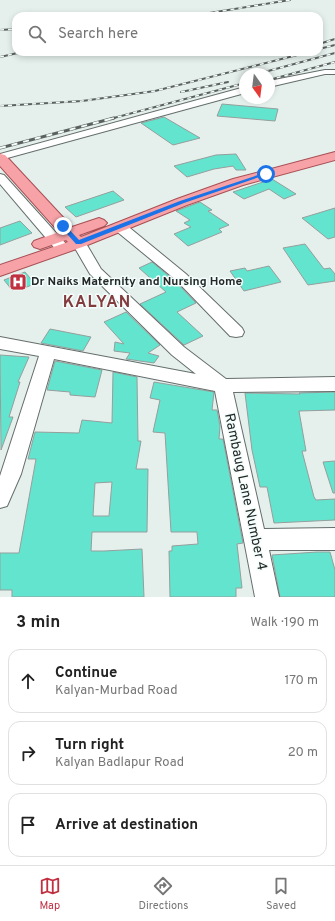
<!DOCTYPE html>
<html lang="en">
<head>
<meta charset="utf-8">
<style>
	:root { --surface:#fff; --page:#f2f2f2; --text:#222; --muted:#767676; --line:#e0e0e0; --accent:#c03041 }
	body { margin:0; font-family:Overpass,sans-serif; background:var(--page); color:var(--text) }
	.compass { position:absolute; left:239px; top:68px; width:36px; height:36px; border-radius:50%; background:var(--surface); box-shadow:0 2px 6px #0003; rotate:166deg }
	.stop { position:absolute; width:12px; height:12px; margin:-9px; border:3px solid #1a73e8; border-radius:50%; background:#fff }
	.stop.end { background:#1a73e8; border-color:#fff; box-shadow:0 1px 4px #0008 }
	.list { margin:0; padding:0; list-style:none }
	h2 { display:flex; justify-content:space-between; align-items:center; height:52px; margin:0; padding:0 16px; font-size:17px }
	h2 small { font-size:13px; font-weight:400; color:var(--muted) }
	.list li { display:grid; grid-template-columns:26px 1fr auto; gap:12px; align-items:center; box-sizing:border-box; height:64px; margin:0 8px 8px; padding:0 8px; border:1px solid var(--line); border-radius:12px }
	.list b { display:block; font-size:15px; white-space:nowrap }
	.list p { margin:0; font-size:13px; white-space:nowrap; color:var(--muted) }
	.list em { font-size:13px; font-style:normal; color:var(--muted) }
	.icon { flex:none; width:22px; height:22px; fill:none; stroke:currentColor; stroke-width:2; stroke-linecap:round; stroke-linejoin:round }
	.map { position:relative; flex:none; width:335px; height:597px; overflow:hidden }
	.search { position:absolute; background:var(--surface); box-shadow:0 2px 6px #0003; left:12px; right:12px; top:12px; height:44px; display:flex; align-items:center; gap:10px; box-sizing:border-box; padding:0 14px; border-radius:12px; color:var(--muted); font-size:15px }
	.sheet { height:268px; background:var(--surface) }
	nav { display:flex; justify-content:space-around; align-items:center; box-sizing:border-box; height:56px; border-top:1px solid var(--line); background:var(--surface); font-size:11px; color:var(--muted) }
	nav a { display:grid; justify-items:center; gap:2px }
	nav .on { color:var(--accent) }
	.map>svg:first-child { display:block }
	.building { fill:#63e4ce; stroke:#959f9c; fill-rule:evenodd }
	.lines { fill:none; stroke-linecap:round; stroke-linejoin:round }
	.minor-casing { stroke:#656e6c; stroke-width:2 }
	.major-casing { stroke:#a94f54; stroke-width:2 }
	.minor { fill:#fff; fill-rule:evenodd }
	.major { fill:#f6a2a7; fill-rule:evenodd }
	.rail-far1-casing { stroke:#5b615f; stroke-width:2 }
	.rail-casing { stroke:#5b615f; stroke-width:3 }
	.rail-far1 { stroke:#f3fdfb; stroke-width:1.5; stroke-dasharray:4; stroke-linecap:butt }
	.rail { stroke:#f3fdfb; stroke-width:2; stroke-dasharray:6; stroke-linecap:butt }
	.route { fill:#1a73e8 }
	.labels { text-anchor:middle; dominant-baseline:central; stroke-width:3; stroke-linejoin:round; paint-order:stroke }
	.poi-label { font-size:12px; font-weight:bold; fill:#242827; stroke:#f3fdfb; text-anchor:start }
	.near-street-label { font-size:14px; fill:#242827; stroke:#f3fdfb }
	.district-label { font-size:16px; font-weight:bold; letter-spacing:1px; fill:#843b3e; stroke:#f3fdfb }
</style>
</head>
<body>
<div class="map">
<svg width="335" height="597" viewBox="0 0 335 597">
	<rect width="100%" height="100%" fill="#e5f0ed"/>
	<g class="building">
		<polygon points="222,104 278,109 275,121 217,116"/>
		<polygon points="164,117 200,138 173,145 141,123"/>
		<polygon points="236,154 246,170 236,170 233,166 214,169 187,177 174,166 216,155"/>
		<polygon points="272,179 296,194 284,199 269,189 244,199 233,192"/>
		<polygon points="113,191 124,200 76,217 65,207"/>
		<polygon points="200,202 212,210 208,211 229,225 219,229 222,232 188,246 174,234 191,227 184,223 190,220 176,211"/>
		<polygon points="335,208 335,237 328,239 302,218"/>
		<polygon points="20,221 32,233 0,245 0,228"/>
		<polygon points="305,244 324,269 330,268 335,274 335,281 308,285 283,248"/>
		<polygon points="152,262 175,281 196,303 177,312 203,336 184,345 140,304 166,292 139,268"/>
		<polygon points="269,266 281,282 244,291 230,271 245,268 247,271"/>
		<polygon points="25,272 35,284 21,289 19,287 12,290 4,280"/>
		<polygon points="126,312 160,345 148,353 159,356 154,363 126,359 130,353 114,351 115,342 124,344 104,322"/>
		<polygon points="50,329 91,337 83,351 41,343"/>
		<polygon points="0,355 29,357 18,382 20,382 9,417 13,417 1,450"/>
		<polygon points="55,361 102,370 95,397 70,395 70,392 47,390"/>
		<path d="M113,372L137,377L138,441H141L136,469H148L147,532H92L91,551H104L142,549L144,597H12V590H0V553H19L36,459H28L35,432L79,433L82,420L112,423ZM112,482L109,516H93L95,483Z"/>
		<polygon points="154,382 214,392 212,410 217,410 220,426 219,439 223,439 243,543 237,544 242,588 236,588 236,597 170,597 169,551 172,551 172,546 198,544 197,532 171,532 165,433 153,432 160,400 150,398"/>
		<polygon points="335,392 335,410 299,411 306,451 302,451 314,497 316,500 335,499 335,520 274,523 267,487 260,487 252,450 245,393 300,394 299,393"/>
		<polygon points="335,461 335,493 333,493 323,462"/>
		<polygon points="317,552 330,552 335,570 335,597 280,597 272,555"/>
	</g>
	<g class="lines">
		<g class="minor-casing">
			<g id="minor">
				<polygon points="325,70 335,70 335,74 325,74 269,87 269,81"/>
				<polygon points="245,87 245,93 0,160 0,154"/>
				<polygon points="0,174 4,175 67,245 69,248 67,251 57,251 0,184"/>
				<polygon points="120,223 125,224 186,274 242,328 244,332 242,336 236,337 230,336 176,280 115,230 114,227 115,224"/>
				<polygon points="79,239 84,240 101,269 184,347 226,379 335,377 335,391 233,392 264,529 335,528 335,550 269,550 279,597 255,597 215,391 54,359 21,474 7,506 0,508 0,476 39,356 0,349 0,337 196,374 172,355 90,274 72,243 74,240"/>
			</g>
		</g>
		<g class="major-casing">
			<polygon id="major" points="335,152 335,160 243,185 187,205 85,246 0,276 0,265 68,242 66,240 40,249 34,247 32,244 34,241 59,232 0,166 0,154 5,155 72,227 99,218 104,220 107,223 104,226 79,235 81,237 177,199 233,179"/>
		</g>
		<use href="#minor" class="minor"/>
		<use href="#major" class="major"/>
		<g class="rail-far1-casing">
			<g id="rail-far1">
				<polyline points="166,16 196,13"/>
				<polyline points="191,16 290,0"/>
				<polyline points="0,30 16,29"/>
				<polyline points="319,44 335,39"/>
				<polyline points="319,49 335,45"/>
				<polyline points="0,57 22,52"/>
				<polyline points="257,74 335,53"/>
				<polyline points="269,80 335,62"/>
				<polyline points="181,92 228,82"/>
				<polyline points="0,106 82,101 155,91 309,52"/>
				<polyline points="110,119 245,83"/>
			</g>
		</g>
		<g class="rail-casing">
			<polyline id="rail" points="0,148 114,118"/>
		</g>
		<use href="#rail-far1" class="rail-far1"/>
		<use href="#rail" class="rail"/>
	</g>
	<polygon class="route" points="264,173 268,174 184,203 81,244 76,244 60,226 65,225 79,240 180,201"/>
	<defs>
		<g id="hospital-square" transform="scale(0.9)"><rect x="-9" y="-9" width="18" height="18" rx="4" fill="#c03041" stroke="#f3fdfb"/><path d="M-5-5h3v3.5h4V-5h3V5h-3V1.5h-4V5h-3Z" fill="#fff"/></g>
	</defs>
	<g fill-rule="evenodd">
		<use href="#hospital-square" x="18" y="282"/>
	</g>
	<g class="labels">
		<g class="poi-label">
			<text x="31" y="282">Dr Naiks Maternity and Nursing Home</text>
		</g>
		<g class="near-street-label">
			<text transform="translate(245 492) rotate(78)">Rambaug Lane Number 4</text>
		</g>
		<g class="district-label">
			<text x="97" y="303">KALYAN</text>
		</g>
	</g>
</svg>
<svg class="compass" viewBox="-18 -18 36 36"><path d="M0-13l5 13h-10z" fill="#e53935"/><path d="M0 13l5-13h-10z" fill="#767676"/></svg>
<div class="stop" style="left:266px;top:174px"></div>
<div class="stop end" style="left:63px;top:226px"></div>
<div class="search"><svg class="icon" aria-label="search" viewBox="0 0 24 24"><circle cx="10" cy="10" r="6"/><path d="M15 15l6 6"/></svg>Search here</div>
</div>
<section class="sheet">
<h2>3 min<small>Walk · 190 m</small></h2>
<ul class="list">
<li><svg class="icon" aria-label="ahead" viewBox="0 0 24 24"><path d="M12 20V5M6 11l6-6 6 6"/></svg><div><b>Continue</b><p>Kalyan-Murbad Road</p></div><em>170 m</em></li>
<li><svg class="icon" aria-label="right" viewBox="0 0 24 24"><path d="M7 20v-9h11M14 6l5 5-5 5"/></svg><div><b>Turn right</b><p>Kalyan Badlapur Road</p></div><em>20 m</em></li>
<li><svg class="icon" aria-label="arrive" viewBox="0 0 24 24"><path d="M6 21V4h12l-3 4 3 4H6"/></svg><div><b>Arrive at destination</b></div></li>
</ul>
</section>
<nav>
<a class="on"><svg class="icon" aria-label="map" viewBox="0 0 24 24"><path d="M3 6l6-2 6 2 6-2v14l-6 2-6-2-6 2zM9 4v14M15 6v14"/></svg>Map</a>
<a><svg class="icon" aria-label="directions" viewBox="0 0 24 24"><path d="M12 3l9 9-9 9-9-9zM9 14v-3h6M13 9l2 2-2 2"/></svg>Directions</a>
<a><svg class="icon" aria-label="saved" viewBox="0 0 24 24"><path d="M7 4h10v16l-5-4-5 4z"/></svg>Saved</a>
</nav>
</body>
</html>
